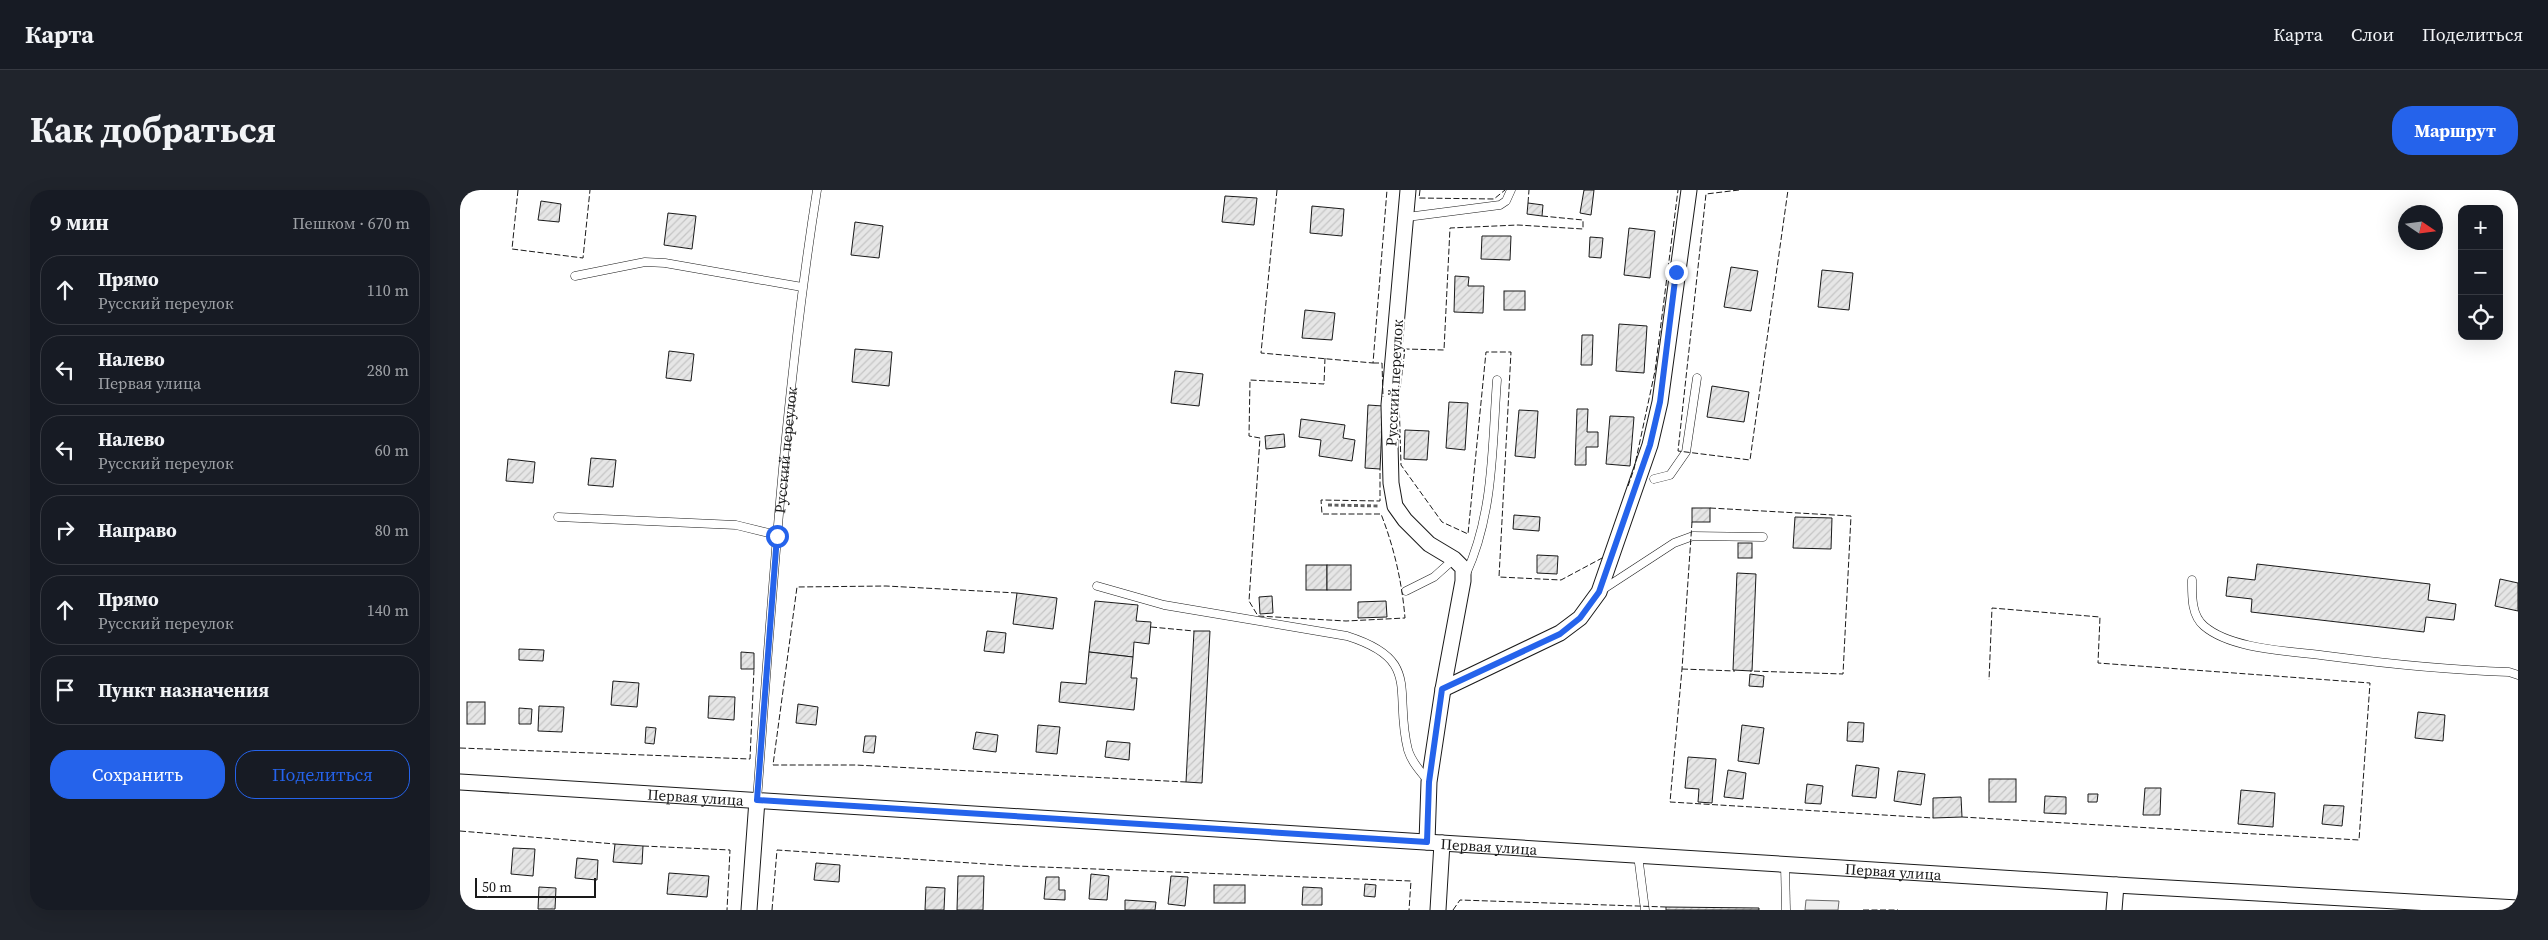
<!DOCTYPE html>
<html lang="ru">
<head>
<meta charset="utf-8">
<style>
	:root { --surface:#171b24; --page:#20242c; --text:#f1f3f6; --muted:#9ea1a6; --line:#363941; --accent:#2563eb }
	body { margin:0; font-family:"Source Serif 4",serif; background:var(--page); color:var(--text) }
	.controls { position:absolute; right:15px; top:15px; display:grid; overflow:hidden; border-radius:10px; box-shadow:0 5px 20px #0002 }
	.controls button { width:45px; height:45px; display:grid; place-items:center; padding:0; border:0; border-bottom:1px solid var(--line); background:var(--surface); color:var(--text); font:25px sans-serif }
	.compass { position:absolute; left:1938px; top:15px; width:45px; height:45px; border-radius:50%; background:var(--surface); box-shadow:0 5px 20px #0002; rotate:103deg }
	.scale { position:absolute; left:15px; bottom:12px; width:121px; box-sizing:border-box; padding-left:5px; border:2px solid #1a1a1a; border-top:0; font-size:14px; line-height:18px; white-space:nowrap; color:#1a1a1a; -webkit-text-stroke:4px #fff; paint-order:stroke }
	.stop { position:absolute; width:15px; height:15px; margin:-11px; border:4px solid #2563eb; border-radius:50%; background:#fff }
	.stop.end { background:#2563eb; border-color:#fff; box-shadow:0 1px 5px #0008 }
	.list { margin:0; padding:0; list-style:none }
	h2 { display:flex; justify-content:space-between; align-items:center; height:65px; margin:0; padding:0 20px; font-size:21px }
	h2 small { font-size:16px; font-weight:400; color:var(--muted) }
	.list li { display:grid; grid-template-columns:32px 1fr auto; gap:15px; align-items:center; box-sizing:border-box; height:70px; margin:0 10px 10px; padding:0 10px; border:1px solid var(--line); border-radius:20px }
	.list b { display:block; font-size:19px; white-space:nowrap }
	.list p { margin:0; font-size:16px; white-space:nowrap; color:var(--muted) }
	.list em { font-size:16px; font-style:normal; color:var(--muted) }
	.actions { display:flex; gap:10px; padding:15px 20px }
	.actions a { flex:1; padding:11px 0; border:1px solid var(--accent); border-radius:20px; text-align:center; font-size:18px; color:var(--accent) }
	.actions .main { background:var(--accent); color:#fff }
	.icon { flex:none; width:28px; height:28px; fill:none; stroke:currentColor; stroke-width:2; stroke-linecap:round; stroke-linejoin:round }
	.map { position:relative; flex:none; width:2058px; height:720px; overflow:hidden; border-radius:20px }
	header { display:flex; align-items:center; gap:30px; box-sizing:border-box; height:70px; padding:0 25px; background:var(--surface); border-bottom:1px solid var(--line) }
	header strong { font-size:24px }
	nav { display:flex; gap:28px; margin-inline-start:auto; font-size:18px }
	.intro { display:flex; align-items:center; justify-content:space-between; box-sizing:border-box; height:120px; padding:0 30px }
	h1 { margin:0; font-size:35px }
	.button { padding:12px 22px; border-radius:20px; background:var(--accent); color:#fff; font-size:18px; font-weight:700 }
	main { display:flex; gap:30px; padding:0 30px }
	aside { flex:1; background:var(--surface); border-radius:20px; box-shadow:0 5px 20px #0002 }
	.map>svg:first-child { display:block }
	.parking { fill:#ededed; stroke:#6a6a6a }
	.building { fill:url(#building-hatch); stroke:#1a1a1a }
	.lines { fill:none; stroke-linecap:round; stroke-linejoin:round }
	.lane-casing { stroke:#1a1a1a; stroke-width:9 }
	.street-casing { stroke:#1a1a1a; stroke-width:17 }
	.path { stroke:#5f5f5f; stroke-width:3; stroke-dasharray:4 2.5; stroke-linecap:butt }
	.lane { stroke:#fff; stroke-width:8 }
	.street { stroke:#fff; stroke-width:15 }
	.fence { stroke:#1a1a1a; stroke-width:1; stroke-dasharray:6 2.5; stroke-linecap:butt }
	.route { stroke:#2563eb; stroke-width:6 }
	.labels { text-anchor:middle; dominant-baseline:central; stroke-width:4; stroke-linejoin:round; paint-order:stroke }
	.street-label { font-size:15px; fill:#1a1a1a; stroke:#fff }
</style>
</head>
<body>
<header>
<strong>Карта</strong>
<nav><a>Карта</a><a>Слои</a><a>Поделиться</a></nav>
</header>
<div class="intro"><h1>Как добраться</h1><a class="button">Маршрут</a></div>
<main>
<aside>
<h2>9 мин<small>Пешком · 670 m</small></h2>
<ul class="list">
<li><svg class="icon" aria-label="ahead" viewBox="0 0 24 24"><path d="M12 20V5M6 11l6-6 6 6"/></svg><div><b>Прямо</b><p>Русский переулок</p></div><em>110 m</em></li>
<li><svg class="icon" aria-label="left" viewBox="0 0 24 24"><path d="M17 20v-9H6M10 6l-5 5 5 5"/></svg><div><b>Налево</b><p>Первая улица</p></div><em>280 m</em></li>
<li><svg class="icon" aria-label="left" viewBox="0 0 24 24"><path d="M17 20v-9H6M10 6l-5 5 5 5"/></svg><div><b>Налево</b><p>Русский переулок</p></div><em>60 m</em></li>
<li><svg class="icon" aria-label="right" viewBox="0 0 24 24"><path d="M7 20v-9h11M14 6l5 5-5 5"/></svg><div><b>Направо</b></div><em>80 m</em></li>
<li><svg class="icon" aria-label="ahead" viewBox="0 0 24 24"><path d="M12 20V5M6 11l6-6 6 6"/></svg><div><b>Прямо</b><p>Русский переулок</p></div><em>140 m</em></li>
<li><svg class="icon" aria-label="arrive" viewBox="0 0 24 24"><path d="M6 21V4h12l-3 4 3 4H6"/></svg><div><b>Пункт назначения</b></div></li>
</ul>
<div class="actions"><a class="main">Сохранить</a><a>Поделиться</a></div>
</aside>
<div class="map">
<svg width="2058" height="720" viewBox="0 0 2058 720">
	<defs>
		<pattern id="building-hatch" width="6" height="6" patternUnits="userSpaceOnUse" patternTransform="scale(1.25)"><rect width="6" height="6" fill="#e6e6e6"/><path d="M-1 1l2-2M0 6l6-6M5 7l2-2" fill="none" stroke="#c5c5c5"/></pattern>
	</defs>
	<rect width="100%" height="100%" fill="#fff"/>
	<polygon class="parking" points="1346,710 1379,711 1378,720 1345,720"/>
	<g class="building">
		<polygon points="1124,0 1134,0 1131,25 1120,23"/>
		<polygon points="765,6 797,8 794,35 762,32"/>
		<polygon points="81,11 101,14 99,32 78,30"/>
		<polygon points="1068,13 1083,15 1082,26 1067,24"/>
		<polygon points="852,16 884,19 882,46 850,43"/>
		<polygon points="208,23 236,26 232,59 204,55"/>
		<polygon points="395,32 423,36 419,68 391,65"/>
		<polygon points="1169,38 1195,41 1190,88 1164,85"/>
		<polygon points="1022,46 1051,46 1050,70 1021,69"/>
		<polygon points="1130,47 1143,48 1141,68 1129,67"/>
		<polygon points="1271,77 1298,81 1291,121 1264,117"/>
		<polygon points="1362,80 1393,83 1389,120 1358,117"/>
		<polygon points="995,86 1009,87 1008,96 1024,96 1023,123 994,122"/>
		<rect x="1044" y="101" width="21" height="19"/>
		<polygon points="845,120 875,123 872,150 842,148"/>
		<polygon points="1159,134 1187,136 1184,183 1156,181"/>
		<polygon points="1122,145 1133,145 1132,175 1121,175"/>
		<polygon points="395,159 432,162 429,196 392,192"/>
		<polygon points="209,161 234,164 231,191 206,188"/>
		<polygon points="715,181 743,184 739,216 711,213"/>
		<polygon points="1252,196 1289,202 1284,232 1247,227"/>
		<polygon points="989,212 1008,213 1005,260 986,258"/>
		<polygon points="908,215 923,216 920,279 905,278"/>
		<polygon points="1117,219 1128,219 1127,242 1138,242 1138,257 1126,257 1126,275 1115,275"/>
		<polygon points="1059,220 1078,221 1075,268 1055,266"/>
		<polygon points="1150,226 1174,227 1170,276 1146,274"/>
		<polygon points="841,229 885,235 883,248 895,250 892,271 859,266 861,250 839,247"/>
		<polygon points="945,240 969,241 967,270 944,269"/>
		<polygon points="824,244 825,257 806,259 805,246"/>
		<polygon points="131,268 156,270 153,297 128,295"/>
		<polygon points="48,269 75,272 73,293 46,291"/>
		<rect x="1232" y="318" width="18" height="14"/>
		<polygon points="1054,325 1080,327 1079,341 1053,339"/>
		<polygon points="1335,327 1372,328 1371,359 1333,358"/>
		<rect x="1278" y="353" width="14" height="15"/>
		<polygon points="1077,365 1098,366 1097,384 1077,383"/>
		<polygon points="1797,374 1970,394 1968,410 1996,414 1994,430 1966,427 1964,442 1791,422 1792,409 1766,406 1768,387 1795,390"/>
		<rect x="846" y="375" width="21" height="25"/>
		<rect x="867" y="375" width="24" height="25"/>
		<polygon points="1277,383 1296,384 1292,481 1273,480"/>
		<polygon points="2040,389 2058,393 2058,421 2035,416"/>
		<polygon points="557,403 597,408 593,439 553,434"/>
		<polygon points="812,406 813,423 800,424 799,407"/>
		<polygon points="635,411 678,415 676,431 691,432 689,454 674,452 673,467 629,462"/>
		<polygon points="926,411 927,427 898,428 898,412"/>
		<polygon points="527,441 546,443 544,463 524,461"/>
		<polygon points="734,441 750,441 742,593 726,592"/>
		<polygon points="59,459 84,460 83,471 59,470"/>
		<polygon points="281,462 294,463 294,479 281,479"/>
		<polygon points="629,462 673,467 671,488 677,488 674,520 599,512 601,492 626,494"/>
		<polygon points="1290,484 1304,486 1303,497 1289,496"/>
		<polygon points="153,491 179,493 177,517 151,515"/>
		<polygon points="249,506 275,507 274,530 248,528"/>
		<rect x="7" y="512" width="18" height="22"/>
		<polygon points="338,514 358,517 356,535 336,533"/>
		<polygon points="79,516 104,517 102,542 78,541"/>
		<polygon points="59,518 72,519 71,534 59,534"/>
		<polygon points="1958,522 1985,525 1983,551 1955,548"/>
		<polygon points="1388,532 1404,533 1403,552 1387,551"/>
		<polygon points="578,535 600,537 597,564 576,562"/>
		<polygon points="1282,535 1304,538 1299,574 1278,571"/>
		<polygon points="186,537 196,538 194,554 185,553"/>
		<polygon points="516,542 538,545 536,562 513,559"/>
		<polygon points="405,546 416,546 414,563 403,562"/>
		<polygon points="647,551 670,553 669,570 645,567"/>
		<polygon points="1228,567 1256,569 1252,613 1238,612 1239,599 1225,598"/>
		<polygon points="1396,575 1419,578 1416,608 1392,606"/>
		<polygon points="1268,580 1286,583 1283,609 1264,607"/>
		<polygon points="1438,581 1465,584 1461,615 1434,611"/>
		<rect x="1529" y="589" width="27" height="23"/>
		<polygon points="1347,594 1363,596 1361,614 1345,613"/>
		<polygon points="1685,598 1701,598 1700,625 1683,625"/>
		<polygon points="1781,600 1815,603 1813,637 1778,634"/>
		<polygon points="1628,604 1638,604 1637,612 1628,612"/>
		<polygon points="1585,606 1606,607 1606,624 1584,623"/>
		<polygon points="1501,607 1502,627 1473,628 1473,608"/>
		<polygon points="1864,615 1884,616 1882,636 1862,634"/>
		<polygon points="155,654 183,656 182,674 153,672"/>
		<polygon points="53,658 75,659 73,686 51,684"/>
		<polygon points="117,668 138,670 137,690 115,688"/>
		<polygon points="356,673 380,675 379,692 354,690"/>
		<polygon points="209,683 249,686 247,707 207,704"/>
		<polygon points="631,684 649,686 647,710 629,709"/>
		<polygon points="498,686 524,686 523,720 497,720"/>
		<polygon points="711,686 728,687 725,716 708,714"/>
		<polygon points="586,687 599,687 599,700 605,700 605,710 584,709"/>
		<polygon points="905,694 916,695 915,707 904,706"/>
		<rect x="754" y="695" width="31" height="18"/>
		<polygon points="79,697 96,698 95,719 78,719"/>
		<polygon points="466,697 485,698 484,720 465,720"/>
		<polygon points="843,697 862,698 862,715 842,715"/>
		<polygon points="665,710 696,712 695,720 665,720"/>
		<polygon points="1206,717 1299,718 1299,720 1206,720"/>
	</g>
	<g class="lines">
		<g class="lane-casing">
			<g id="lane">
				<polyline points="947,27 1040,15 1046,11 1051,0"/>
				<polyline points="115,86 185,72 205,73 342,97"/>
				<polyline points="1194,289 1210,285 1226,262 1237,188"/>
				<polyline points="98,327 276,335 317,345"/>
				<path d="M1006,384C1034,323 1032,256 1037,190"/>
				<path d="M1732,390C1732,405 1731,425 1744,436C1772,460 1832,461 1868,466C1929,474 1987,480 2049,482L2058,485"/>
				<path d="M637,396L704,415L887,446C963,470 933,501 948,560C952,573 961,582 969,592"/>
				<polyline points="1142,400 1214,353 1233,346 1303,347"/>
				<polyline points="946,401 974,387 994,369"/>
				<path id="s1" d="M297,610C312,407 325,202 357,0"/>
				<polyline points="1178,665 1185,720"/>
				<polyline points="1325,675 1326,720"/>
			</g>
		</g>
		<g class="street-casing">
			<g id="street">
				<polyline points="948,0 929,215 931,293 935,316 945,330 969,354 994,369 1003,378 1003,391 983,499 969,592 967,652"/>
				<polyline points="983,499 1100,443 1120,428 1139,402 1190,255 1200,212 1229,0"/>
				<path id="s2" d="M0,592L1656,695L2058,718"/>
				<polyline points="289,720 297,610"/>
				<polyline points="978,720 982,653"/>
				<polyline points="1654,720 1656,695"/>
			</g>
		</g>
		<polyline class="path" points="868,315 920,316"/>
		<use href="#lane" class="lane"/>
		<use href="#street" class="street"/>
		<g class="fence">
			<polyline points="58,0 52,59 123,68 130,0"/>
			<polyline points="817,0 801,163 913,173 927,0"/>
			<polyline points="960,0 959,8 1034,9 1045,0"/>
			<polyline points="1279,0 1246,4 1218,261 1290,270 1328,0"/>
			<polyline points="1068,13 1069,0"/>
			<polyline points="1082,26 1123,30 1123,39 1058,35 990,38 984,160 945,159 939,208 941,275 982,332 1008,344 1026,162 1051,162 1039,387 1101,390 1144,367"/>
			<path d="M865,168L864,194L790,190L789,246L800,248L789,411L798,426L886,431L945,428C942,392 934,357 921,324H862L861,310L920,311V279"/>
			<polyline points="913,173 922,173 923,207"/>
			<polyline points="1168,296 1174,279 1195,181 1218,0"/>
			<polyline points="1250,318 1391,326 1383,484 1290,481"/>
			<polyline points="1232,332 1222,479 1210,612 1473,628"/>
			<polyline points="557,403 426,396 337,397 313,575 395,575 726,592"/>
			<polyline points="691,437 734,441"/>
			<polyline points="1222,479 1275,481"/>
			<polyline points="0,558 290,569 294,479"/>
			<polyline points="1502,627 1899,650 1910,493 1638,473 1640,427 1532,418 1529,490"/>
			<polyline points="0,641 155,654"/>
			<polyline points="183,656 270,660 267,720"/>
			<polyline points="312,720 317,660 556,676 951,691 949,720"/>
			<polyline points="993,720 1000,710 1206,717"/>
			<polyline points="1403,720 1438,720"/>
		</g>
	</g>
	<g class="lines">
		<polyline class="route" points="317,346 297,610 967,652 969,592 982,499 1100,444 1120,428 1139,402 1190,255 1200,212 1216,82"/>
	</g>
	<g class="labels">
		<g class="street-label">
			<text transform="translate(934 193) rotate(-87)">Русский переулок</text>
			<text stroke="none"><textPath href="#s1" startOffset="351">Русский переулок</textPath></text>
			<text stroke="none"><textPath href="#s2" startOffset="236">Первая улица</textPath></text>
			<text stroke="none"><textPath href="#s2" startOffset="1031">Первая улица</textPath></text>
			<text stroke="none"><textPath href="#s2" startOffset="1436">Первая улица</textPath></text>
		</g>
	</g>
</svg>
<div class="controls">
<button>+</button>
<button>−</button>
<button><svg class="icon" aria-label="locate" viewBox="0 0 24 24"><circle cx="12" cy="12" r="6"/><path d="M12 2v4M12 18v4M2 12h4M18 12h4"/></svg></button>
</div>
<svg class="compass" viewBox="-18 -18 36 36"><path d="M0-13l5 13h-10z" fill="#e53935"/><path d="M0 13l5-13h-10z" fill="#9ea1a6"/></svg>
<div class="scale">50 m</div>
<div class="stop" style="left:317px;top:346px"></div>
<div class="stop end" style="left:1216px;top:82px"></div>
</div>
</main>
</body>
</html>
